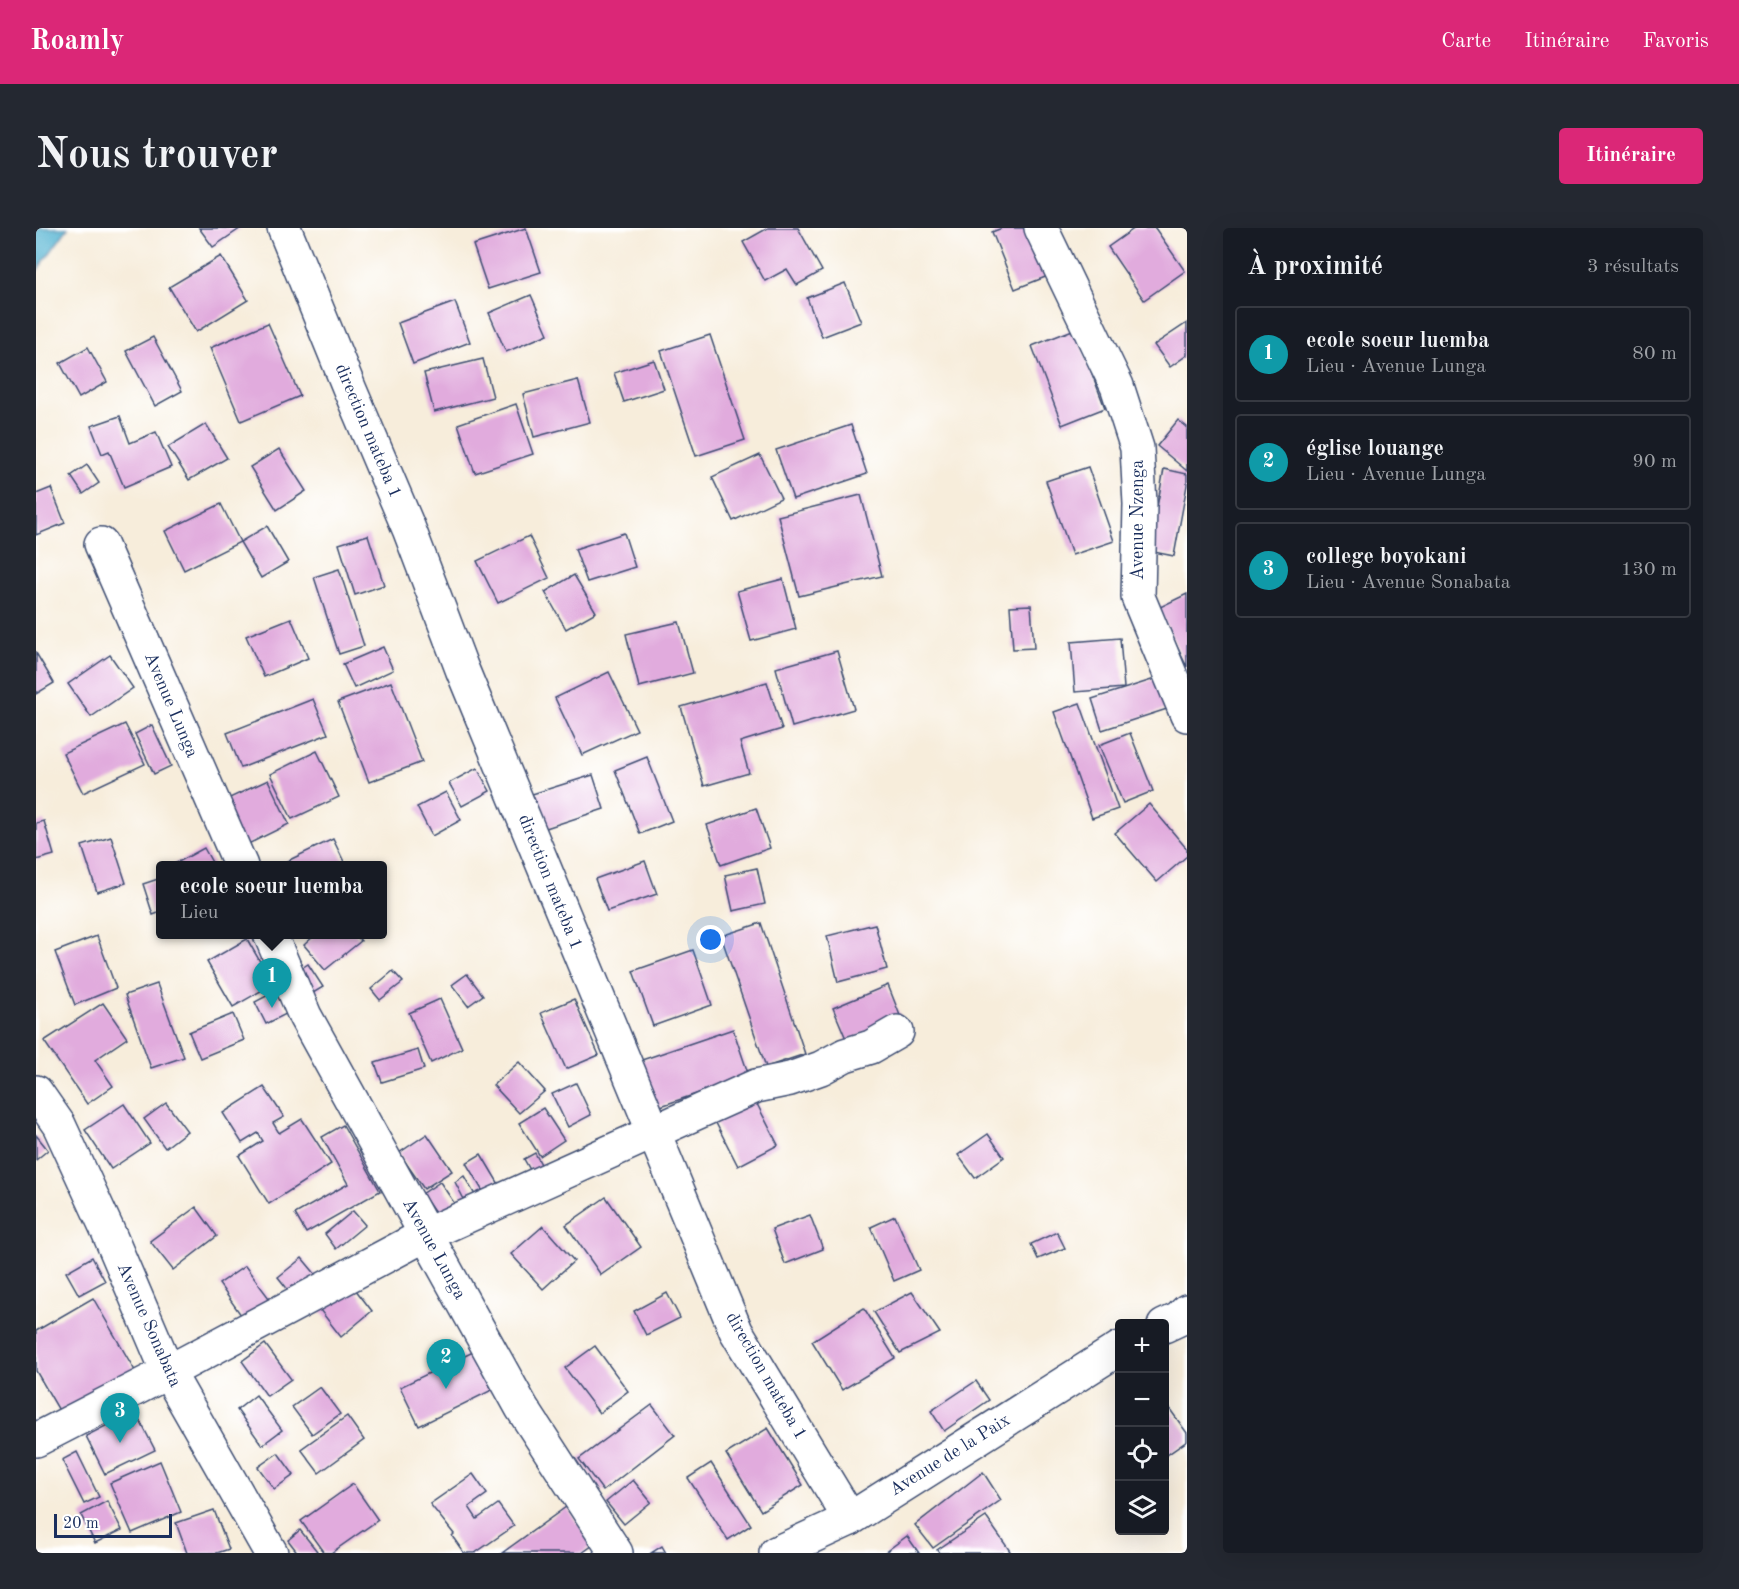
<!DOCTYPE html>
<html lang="fr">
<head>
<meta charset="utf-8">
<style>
	:root { --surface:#171b24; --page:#242831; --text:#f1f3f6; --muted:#9ea1a6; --line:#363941; --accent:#db2777 }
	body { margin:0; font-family:"Old Standard TT",serif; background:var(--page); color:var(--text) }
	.controls { position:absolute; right:18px; bottom:18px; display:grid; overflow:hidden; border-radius:6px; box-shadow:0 6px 24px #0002 }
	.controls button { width:54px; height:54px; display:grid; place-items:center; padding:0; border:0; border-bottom:2px solid var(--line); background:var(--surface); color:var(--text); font:30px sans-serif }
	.scale { position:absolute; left:18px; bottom:15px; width:118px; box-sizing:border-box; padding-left:6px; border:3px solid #1b2f5e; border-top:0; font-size:16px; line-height:21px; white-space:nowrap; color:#1b2f5e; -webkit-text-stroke:4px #fff; paint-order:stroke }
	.you { position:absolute; left:675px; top:712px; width:21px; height:21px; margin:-15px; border:4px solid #fff; border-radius:50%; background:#1a73e8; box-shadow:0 0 0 9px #1a73e833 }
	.badge { display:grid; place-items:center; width:39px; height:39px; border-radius:50%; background:var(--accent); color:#fff; font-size:20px; font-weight:700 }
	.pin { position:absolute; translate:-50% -50px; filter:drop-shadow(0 2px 3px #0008) }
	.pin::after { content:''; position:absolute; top:32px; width:21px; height:18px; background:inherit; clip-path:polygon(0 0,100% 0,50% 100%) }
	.popup { position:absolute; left:120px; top:633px; width:231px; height:78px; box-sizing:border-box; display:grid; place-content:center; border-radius:6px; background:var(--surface); filter:drop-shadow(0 2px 4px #0005); font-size:20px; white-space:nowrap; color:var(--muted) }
	.popup b { font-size:22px; color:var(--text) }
	.popup::after { content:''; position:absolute; left:50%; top:100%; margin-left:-12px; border:12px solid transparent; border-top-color:var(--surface) }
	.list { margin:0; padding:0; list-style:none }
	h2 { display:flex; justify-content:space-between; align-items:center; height:78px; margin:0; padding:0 24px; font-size:26px }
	h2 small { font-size:20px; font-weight:400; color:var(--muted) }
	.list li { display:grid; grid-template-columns:39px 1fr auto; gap:18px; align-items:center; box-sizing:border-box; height:96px; margin:0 12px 12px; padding:0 12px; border:2px solid var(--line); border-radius:6px }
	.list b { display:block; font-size:22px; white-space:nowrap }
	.list p { margin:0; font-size:20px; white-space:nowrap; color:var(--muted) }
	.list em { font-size:20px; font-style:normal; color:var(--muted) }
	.icon { flex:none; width:33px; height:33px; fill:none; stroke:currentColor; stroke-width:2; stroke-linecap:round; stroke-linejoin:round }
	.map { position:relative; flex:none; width:1151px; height:1325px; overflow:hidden; border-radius:6px }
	header { display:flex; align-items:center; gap:36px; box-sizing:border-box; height:84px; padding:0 30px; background:var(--accent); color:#fff }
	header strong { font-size:28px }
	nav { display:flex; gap:33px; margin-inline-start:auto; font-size:21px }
	.intro { display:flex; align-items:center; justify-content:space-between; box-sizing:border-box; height:144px; padding:0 36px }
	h1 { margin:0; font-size:42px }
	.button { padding:15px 27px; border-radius:6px; background:var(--accent); color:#fff; font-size:21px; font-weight:700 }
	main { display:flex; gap:36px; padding:0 36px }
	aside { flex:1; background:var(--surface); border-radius:6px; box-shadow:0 6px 24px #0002 }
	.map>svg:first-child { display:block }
	.water { fill:#52b3d1; stroke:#367198; stroke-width:1.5 }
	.building { fill:#e1abdd }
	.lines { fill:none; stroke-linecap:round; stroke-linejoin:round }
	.minor-casing { stroke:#3c4c71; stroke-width:36 }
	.tertiary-casing { stroke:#3c4c71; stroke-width:36 }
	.minor { stroke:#fff; stroke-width:33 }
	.tertiary { stroke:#fff; stroke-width:33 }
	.labels { text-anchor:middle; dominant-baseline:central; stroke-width:6; stroke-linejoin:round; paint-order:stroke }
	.street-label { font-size:18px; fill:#1b2f5e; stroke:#fff }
</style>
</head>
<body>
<header>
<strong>Roamly</strong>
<nav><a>Carte</a><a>Itinéraire</a><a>Favoris</a></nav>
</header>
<div class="intro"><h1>Nous trouver</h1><a class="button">Itinéraire</a></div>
<main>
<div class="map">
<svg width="1151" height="1325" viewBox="0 0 1151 1325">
	<rect width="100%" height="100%" fill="#fff"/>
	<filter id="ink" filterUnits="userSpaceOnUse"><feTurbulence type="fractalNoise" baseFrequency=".0167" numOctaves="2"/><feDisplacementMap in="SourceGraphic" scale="12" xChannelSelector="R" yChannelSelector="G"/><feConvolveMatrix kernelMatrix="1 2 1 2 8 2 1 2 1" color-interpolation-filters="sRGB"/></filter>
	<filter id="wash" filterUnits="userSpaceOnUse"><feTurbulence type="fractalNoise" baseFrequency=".008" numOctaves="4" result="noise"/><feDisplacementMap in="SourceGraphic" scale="24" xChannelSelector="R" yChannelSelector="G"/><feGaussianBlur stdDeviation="1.35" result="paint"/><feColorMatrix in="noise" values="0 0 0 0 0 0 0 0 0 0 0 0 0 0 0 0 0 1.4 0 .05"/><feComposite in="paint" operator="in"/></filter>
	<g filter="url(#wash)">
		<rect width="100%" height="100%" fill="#f7eddb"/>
		<polygon class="water" points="0,0 32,0 0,44"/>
		<g id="blocks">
			<g class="building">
				<polygon points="163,0 205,0 177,19"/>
				<polygon points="490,0 505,44 452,61 437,17"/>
				<polygon points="732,0 762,0 786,43 761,57 751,41 729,53 707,14"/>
				<polygon points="966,0 999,0 1017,46 979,61 956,4"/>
				<polygon points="1099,0 1119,0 1149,43 1108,72 1072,19"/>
				<polygon points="185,28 212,72 160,104 133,59"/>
				<polygon points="809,55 825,94 786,109 771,70"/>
				<polygon points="495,67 512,106 470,124 453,85"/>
				<polygon points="419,74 434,114 377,136 362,95"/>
				<polygon points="232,95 264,168 205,193 174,120"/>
				<polygon points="1151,95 1151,127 1134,139 1118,117"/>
				<polygon points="1039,101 1069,180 1026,197 996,118"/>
				<polygon points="674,107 709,212 660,228 625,123"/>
				<polygon points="117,109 146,163 119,178 90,123"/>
				<polygon points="52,119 71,154 43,170 24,135"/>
				<polygon points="447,131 457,169 398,184 388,145"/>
				<polygon points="618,132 628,161 588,174 578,145"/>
				<polygon points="542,152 554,194 498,209 487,166"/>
				<polygon points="480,176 497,226 439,245 422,196"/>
				<polygon points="84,188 94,215 120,204 135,239 88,259 73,223 66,226 55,198"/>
				<polygon points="1142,192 1151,199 1151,243 1121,218"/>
				<polygon points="170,196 191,230 153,252 132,219"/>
				<polygon points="815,197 831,246 757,271 740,222"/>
				<polygon points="243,221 270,263 241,282 214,239"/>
				<polygon points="724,227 745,270 697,293 676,249"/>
				<polygon points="51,237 63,255 47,266 35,248"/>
				<polygon points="1052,239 1078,313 1036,327 1010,253"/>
				<polygon points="1128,241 1151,246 1151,257 1138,328 1113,323"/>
				<polygon points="15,260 29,295 0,307 0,266"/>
				<polygon points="825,267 846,348 763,368 742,288"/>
				<polygon points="185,276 204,314 148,342 129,303"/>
				<polygon points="231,298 252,334 225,350 204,314"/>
				<polygon points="588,305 599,339 551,354 539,321"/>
				<polygon points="332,307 348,357 319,367 303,316"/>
				<polygon points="493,308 513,350 462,375 441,333"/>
				<polygon points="303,341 328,418 303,426 278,349"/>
				<polygon points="538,347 560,384 530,401 509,364"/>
				<polygon points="747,351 760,401 715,413 701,363"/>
				<polygon points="1151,366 1151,439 1122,380"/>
				<polygon points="995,377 998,420 977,421 974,378"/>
				<polygon points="255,390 272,430 228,449 210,408"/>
				<polygon points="643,394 657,445 603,459 590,406"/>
				<polygon points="1084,410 1088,460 1039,464 1035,414"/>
				<polygon points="347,419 357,442 318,460 307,436"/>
				<polygon points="801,423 818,481 756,499 740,440"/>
				<polygon points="0,425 18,455 0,466"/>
				<polygon points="74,427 97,460 55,489 32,456"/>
				<polygon points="573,444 601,502 546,527 519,470"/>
				<polygon points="1122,450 1131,481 1066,502 1056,471"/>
				<polygon points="355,454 386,534 333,554 302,474"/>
				<polygon points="731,454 746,501 704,514 713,545 668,558 645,479"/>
				<polygon points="277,471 292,506 205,540 191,505"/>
				<polygon points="1044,475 1082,581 1056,590 1018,484"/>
				<polygon points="89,496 109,536 47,565 27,525"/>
				<polygon points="116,497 135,538 118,546 99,506"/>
				<polygon points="1094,505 1117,563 1087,575 1063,517"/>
				<polygon points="281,523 303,569 256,591 234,546"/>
				<polygon points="611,529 636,593 604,606 579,542"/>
				<polygon points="441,540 454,563 426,578 413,555"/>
				<polygon points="557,547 568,581 504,602 493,567"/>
				<polygon points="232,552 253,596 206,619 185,574"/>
				<polygon points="410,564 425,592 396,608 381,579"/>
				<polygon points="1113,576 1151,621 1151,628 1121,654 1079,605"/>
				<polygon points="720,580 734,620 685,637 671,597"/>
				<polygon points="8,593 18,627 0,632 0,595"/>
				<polygon points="75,609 90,655 61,664 46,618"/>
				<polygon points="297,611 310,638 241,638"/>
				<polygon points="168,620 178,638 135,638"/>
				<polygon points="609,633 621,666 571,683 559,651"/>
				<polygon points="721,640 729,676 697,683 689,647"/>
				<polygon points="125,650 125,684 117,687 107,656"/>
				<polygon points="725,695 769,826 730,839 685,708"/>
				<polygon points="839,696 851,741 802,754 791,708"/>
				<polygon points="280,706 319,706 325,713 289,742 268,717"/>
				<polygon points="61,708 80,760 39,777 19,724"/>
				<polygon points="211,711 237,756 197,779 171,734"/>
				<polygon points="657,722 676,777 617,798 597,743"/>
				<polygon points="272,736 287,759 272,768 257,746"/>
				<polygon points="357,743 367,754 344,772 335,761"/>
				<polygon points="431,746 447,767 432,778 416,757"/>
				<polygon points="121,756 148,829 115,840 89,767"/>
				<polygon points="852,757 865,790 811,813 797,780"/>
				<polygon points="240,763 252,785 230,796 219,774"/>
				<polygon points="404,771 426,820 395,835 373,785"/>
				<polygon points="538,771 563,827 530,841 505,785"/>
				<polygon points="67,775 91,810 59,832 77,858 51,876 8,813"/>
				<polygon points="197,786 208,812 164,830 153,804"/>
				<polygon points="697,801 713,848 613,882 597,835"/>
				<polygon points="382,822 388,841 346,854 339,835"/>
				<polygon points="483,834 509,863 483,885 457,857"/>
				<polygon points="540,855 555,887 532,899 516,866"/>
				<polygon points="228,859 248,889 237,895 243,905 266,891 295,936 233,976 203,928 227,913 222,905 206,915 187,885"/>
				<polygon points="718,870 742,917 702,938 678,891"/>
				<polygon points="130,875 151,903 129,920 108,891"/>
				<polygon points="88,876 114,915 75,941 49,902"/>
				<polygon points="507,880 528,912 504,928 483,895"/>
				<polygon points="307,897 344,963 270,1005 259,986 312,956 286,909"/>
				<polygon points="391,906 416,943 388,961 363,925"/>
				<polygon points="952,906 968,929 939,950 922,927"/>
				<polygon points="0,907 12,922 0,932"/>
				<polygon points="499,925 508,942 497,947 488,931"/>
				<polygon points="445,926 467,963 452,972 430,935"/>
				<polygon points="428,948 442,972 432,979 419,954"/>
				<polygon points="404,954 423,982 405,994 386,966"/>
				<polygon points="570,969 605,1019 565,1047 530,997"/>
				<polygon points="160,979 181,1008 137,1042 114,1013"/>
				<polygon points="317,983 329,997 300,1021 289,1006"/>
				<polygon points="774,987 787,1021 749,1036 736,1001"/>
				<polygon points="859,988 883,1042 858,1053 835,999"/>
				<polygon points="507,998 538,1033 507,1061 475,1026"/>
				<polygon points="1021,1004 1029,1020 1002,1031 995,1016"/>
				<polygon points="56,1029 69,1053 43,1067 30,1044"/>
				<polygon points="266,1030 281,1048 257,1068 242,1049"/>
				<polygon points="209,1038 236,1074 210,1094 183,1056"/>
				<polygon points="316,1057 336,1083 305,1109 284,1082"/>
				<polygon points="876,1064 904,1105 864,1125 838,1084"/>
				<polygon points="631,1065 644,1090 610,1107 598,1083"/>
				<polygon points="57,1070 102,1148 28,1191 0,1143 0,1103"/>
				<polygon points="828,1080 859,1130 806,1162 776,1113"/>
				<polygon points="229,1116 255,1151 231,1168 206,1133"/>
				<polygon points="559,1118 592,1163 563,1185 529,1140"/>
				<polygon points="437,1124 456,1162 383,1198 364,1159"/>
				<polygon points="940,1153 953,1172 908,1203 895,1183"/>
				<polygon points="284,1159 304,1186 276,1206 256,1179"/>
				<polygon points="220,1167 246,1202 226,1217 201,1182"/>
				<polygon points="1128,1173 1151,1205 1151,1213 1128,1229"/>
				<polygon points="616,1177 639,1207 567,1263 543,1231"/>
				<polygon points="99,1183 119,1222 69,1246 50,1208"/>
				<polygon points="311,1188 328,1212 283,1245 265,1221"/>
				<polygon points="732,1200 767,1257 725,1283 690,1226"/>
				<polygon points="41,1224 63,1269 48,1276 26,1232"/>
				<polygon points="242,1225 258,1247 238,1261 222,1239"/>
				<polygon points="124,1233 145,1284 96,1305 74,1255"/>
				<polygon points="675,1235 715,1297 692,1312 652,1250"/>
				<polygon points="947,1244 965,1272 897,1320 879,1297"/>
				<polygon points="437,1246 451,1266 433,1279 441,1291 462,1276 478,1298 439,1325 428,1325 416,1308 418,1306 394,1276"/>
				<polygon points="597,1252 615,1274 588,1296 570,1274"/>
				<polygon points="317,1256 342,1292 295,1325 288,1325 265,1293"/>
				<polygon points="71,1273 86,1302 59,1315 45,1287"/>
				<polygon points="530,1279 557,1317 546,1325 466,1325"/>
				<polygon points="178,1282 193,1321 181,1325 151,1325 140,1295"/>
				<polygon points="950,1289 974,1323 971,1325 903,1325 901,1322"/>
				<polygon points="264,1302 281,1323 278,1325 262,1325 252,1312"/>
				<polygon points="871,1308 883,1325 848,1325"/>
				<polygon points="626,1318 630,1325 615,1325"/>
			</g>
		</g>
	</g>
	<g filter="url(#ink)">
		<use href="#blocks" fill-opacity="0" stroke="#3c4c71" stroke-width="1.5"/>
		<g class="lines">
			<g class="minor-casing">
				<g id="minor">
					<polyline points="248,0 314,162 373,301 426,441 700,1103 814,1291"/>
					<polyline points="1005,0 1081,158 1101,220 1104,276 1102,369 1151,487"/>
					<polyline points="65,316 205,638"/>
					<polyline points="234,706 269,788 486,1180 580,1325"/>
					<polyline points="0,864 23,897 71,1001 132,1144 235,1325"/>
					<polyline points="0,1212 132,1144 389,1007 720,858 754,851 785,840 809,827 835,819 861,804"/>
				</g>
			</g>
			<g class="tertiary-casing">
				<g id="tertiary">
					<polyline points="1128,1098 1143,1091 1151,1083"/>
					<polyline points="740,1325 814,1291 1084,1120"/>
				</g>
			</g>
			<use href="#minor" class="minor"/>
			<use href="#tertiary" class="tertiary"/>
		</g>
	</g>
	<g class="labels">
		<g class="street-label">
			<text transform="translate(332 203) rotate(67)">direction mateba 1</text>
			<text transform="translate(1102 292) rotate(-90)">Avenue Nzenga</text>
			<text transform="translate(135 477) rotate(67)">Avenue Lunga</text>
			<text transform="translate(514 654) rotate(68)">direction mateba 1</text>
			<text transform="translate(398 1021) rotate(61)">Avenue Lunga</text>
			<text transform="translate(113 1097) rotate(66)">Avenue Sonabata</text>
			<text transform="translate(730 1148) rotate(60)">direction mateba 1</text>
			<text transform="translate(914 1227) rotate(-32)">Avenue de la Paix</text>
		</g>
	</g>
</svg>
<div class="controls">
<button>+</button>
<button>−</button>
<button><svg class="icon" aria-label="locate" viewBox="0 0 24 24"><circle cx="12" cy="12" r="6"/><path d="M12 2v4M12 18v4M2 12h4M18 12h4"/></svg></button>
<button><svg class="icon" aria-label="layers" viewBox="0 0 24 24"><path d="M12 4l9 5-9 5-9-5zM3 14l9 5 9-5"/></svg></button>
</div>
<div class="scale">20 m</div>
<div class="you"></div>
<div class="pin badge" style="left:236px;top:780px;background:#0f9aa8">1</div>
<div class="popup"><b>ecole soeur luemba</b>Lieu</div>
<div class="pin badge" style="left:410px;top:1161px;background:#0f9aa8">2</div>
<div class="pin badge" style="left:84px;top:1215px;background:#0f9aa8">3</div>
</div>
<aside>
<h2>À proximité<small>3 résultats</small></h2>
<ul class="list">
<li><span class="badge" style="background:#0f9aa8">1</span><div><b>ecole soeur luemba</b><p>Lieu · Avenue Lunga</p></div><em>80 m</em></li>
<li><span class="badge" style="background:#0f9aa8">2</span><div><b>église louange</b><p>Lieu · Avenue Lunga</p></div><em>90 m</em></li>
<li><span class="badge" style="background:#0f9aa8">3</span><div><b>college boyokani</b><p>Lieu · Avenue Sonabata</p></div><em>130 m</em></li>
</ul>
</aside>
</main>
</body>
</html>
